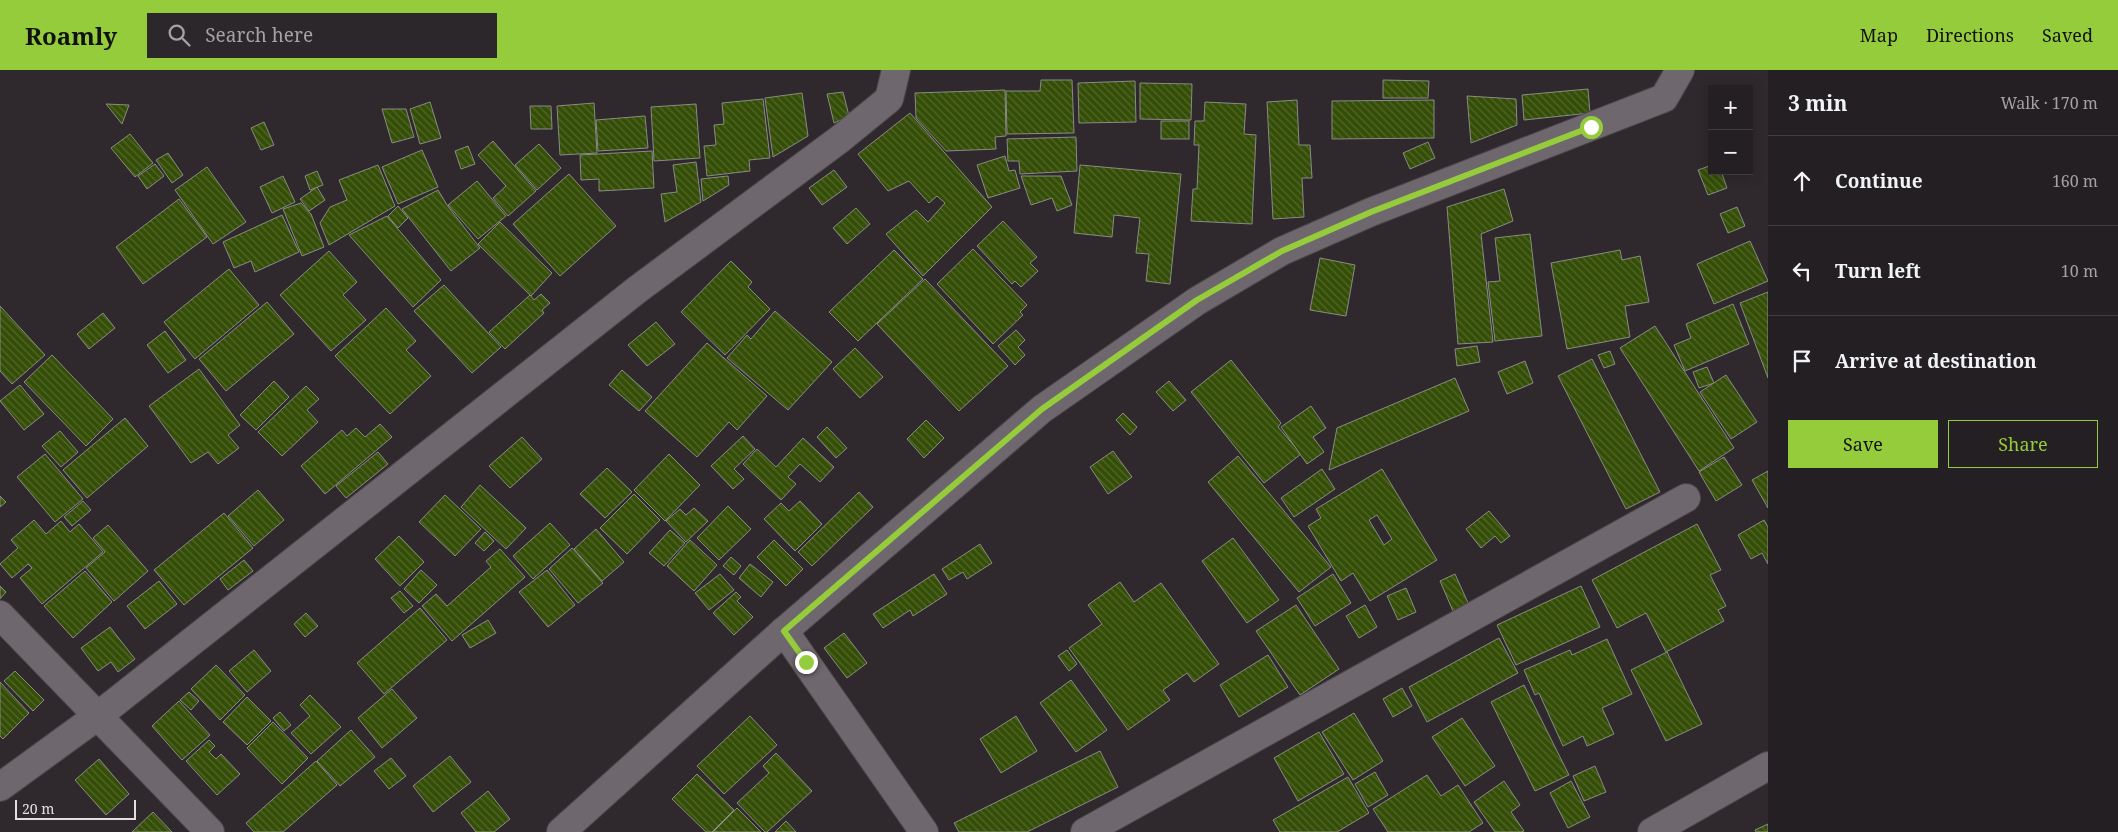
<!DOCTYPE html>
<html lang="en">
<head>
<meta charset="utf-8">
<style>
	:root { --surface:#231f22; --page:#2b272a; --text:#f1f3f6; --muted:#a3a2a5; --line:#403d40; --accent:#95cc3b }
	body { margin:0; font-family:"Noto Serif",serif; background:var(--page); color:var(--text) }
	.controls { position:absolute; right:15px; top:15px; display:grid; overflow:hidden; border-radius:0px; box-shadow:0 2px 12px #0003 }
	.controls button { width:45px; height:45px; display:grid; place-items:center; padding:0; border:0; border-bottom:1px solid var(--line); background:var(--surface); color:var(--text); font:25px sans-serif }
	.scale { position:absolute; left:15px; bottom:12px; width:121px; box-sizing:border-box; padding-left:5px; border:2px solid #e2dee1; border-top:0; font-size:14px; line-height:18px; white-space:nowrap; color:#e2dee1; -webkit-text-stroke:4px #2f292e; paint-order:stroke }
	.stop { position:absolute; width:15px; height:15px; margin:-11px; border:4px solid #95cc3b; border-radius:50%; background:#fff }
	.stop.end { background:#95cc3b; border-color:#fff; box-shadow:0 1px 5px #0008 }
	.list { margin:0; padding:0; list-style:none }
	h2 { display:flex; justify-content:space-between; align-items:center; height:65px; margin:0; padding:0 20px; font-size:21px }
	h2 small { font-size:16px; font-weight:400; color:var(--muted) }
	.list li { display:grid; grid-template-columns:32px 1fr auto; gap:15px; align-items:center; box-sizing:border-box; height:90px; padding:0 20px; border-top:1px solid var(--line) }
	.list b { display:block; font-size:19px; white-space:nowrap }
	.list em { font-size:16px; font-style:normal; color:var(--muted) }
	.actions { display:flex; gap:10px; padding:15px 20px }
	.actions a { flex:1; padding:11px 0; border:1px solid var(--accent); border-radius:0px; text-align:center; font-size:18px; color:var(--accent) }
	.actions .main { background:var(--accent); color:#111 }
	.icon { flex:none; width:28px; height:28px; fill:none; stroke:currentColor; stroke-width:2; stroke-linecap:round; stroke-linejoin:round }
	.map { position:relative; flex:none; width:1768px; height:762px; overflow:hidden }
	header { display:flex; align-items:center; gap:30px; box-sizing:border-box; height:70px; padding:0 25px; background:var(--accent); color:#111 }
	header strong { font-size:24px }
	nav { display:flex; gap:28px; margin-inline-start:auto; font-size:18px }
	.search { width:350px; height:45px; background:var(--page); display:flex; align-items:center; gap:12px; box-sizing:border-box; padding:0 18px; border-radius:0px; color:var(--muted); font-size:19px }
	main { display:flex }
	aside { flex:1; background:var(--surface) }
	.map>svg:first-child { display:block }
	.building { fill:url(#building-back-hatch); stroke:#888c84; fill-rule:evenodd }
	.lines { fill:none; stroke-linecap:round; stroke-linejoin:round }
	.minor-casing { stroke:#4c474b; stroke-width:30 }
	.minor { stroke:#6e676d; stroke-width:28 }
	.route { stroke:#95cc3b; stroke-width:6 }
</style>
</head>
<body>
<header>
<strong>Roamly</strong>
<div class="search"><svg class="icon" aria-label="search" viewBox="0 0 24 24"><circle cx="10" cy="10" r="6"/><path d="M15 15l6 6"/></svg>Search here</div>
<nav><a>Map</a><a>Directions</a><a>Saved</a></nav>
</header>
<main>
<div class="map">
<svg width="1768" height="762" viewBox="0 0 1768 762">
	<defs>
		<pattern id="building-back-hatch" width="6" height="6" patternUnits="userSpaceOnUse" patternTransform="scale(1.25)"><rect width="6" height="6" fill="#354e07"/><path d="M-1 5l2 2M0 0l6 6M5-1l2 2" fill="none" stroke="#52672b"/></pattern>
	</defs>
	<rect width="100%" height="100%" fill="#2f292e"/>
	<g class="building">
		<polygon points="1041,10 1072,10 1074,63 1007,64 1006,21 1040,21"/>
		<polygon points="1383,10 1429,11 1428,28 1383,28"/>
		<polygon points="1135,11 1136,52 1079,53 1078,13"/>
		<polygon points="1140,13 1192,14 1191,50 1140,49"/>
		<polygon points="1588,19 1590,43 1524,50 1522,25"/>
		<polygon points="1005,20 1006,66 995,67 996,79 946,81 916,48 915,23"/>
		<polygon points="843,22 849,46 834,53 827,24"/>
		<polygon points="802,23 808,66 773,87 765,28"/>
		<polygon points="1467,26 1516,29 1517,55 1471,73"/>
		<polygon points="763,29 770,88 749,90 750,101 707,106 704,76 716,75 714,55 724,54 722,33"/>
		<polygon points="1297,30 1299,75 1310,75 1312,108 1302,108 1304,147 1273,149 1267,32"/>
		<polygon points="1434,30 1434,68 1332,69 1332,31"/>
		<polygon points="430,32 441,68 420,74 410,39"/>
		<polygon points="1205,32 1246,34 1244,64 1256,65 1252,154 1191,151 1193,119 1197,119 1199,75 1194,75 1195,51 1204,51"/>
		<polygon points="594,33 597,83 560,85 557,36"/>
		<polygon points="106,34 129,35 122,54"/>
		<polygon points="696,34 700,88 654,91 651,37"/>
		<polygon points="530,36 551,36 552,59 531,59"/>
		<polygon points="382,39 406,39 414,67 392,73"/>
		<polygon points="910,43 992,137 923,206 886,164 916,140 928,152 945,133 937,126 929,133 909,111 888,121 858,84"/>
		<polygon points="645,46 648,78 598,81 596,50"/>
		<rect x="1161" y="51" width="28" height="18"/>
		<polygon points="264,52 274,75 261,80 251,58"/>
		<polygon points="130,64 153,93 135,107 111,78"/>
		<polygon points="1076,67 1077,101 1020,104 1019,91 1008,91 1007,69"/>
		<polygon points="493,71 536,121 508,146 493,128 506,116 478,85"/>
		<polygon points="1428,72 1435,88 1410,99 1403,83"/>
		<polygon points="539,74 561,98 537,120 515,95"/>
		<polygon points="468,76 475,94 461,99 455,81"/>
		<polygon points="422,80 438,117 398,134 382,97"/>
		<polygon points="652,81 654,118 599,121 599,109 581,110 580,85"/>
		<polygon points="168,83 183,105 172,113 156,90"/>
		<polygon points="1005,86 1009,101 1015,100 1020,118 988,128 977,95"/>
		<polygon points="696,92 701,132 665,152 661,124 677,122 673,95"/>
		<polygon points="155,94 164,106 147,119 138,106"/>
		<polygon points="378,95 395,136 329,175 320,153 330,137 347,130 339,110"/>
		<polygon points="1080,95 1181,104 1170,214 1146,211 1149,184 1136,183 1140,148 1114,145 1112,167 1074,163"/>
		<polygon points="1712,95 1712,101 1721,101 1727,118 1708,125 1698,100"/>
		<polygon points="207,97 246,152 213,174 175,120"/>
		<polygon points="834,100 847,117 822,135 809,118"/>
		<polygon points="317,101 323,115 310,120 305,106"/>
		<polygon points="569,104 616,156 560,206 513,154"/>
		<polygon points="283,106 295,132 272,143 260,117"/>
		<polygon points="728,106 729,115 703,131 701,109"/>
		<polygon points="1021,106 1061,106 1072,135 1057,141 1052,128 1031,135"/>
		<polygon points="477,111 506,146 478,169 448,135"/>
		<polygon points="317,117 325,130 309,141 300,129"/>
		<polygon points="1504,119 1513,151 1481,164 1493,272 1458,274 1447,137"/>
		<polygon points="438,120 447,135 480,178 451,201 402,139"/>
		<polygon points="179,129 207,167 143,214 116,177"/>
		<polygon points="301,133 311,144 324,177 302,186 283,139"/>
		<polygon points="398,136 408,148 398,158 388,146"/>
		<polygon points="1737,137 1745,156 1728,163 1720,144"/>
		<polygon points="856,138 870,154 847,174 833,158"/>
		<polygon points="282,145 299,182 255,202 251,191 234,198 223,172"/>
		<polygon points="387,146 441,210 413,237 349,165"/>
		<polygon points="1003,151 1037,187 1030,193 1038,201 1021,217 1015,211 1012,214 977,176"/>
		<polygon points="500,152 552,203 531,226 478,174"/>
		<polygon points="1530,164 1542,266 1495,271 1488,212 1500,211 1495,168"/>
		<polygon points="1750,171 1768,211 1714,234 1697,194"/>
		<polygon points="973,179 1027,235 1020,242 1023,245 993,274 937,214"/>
		<polygon points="894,180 923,209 858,271 829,242"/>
		<polygon points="1620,180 1622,190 1640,186 1649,232 1625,236 1630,267 1567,279 1551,193"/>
		<polygon points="329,181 357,212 343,225 366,250 331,281 280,225"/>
		<polygon points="1320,188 1355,195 1346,246 1310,240"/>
		<polygon points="731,191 752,212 748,217 770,239 725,285 681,242"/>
		<polygon points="229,199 259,235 195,289 164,252"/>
		<polygon points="925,209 1008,296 959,341 877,254"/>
		<polygon points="444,215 501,277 472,303 414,241"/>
		<polygon points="1768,222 1768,308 1740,233"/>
		<polygon points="541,224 550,233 542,240 544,243 505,279 489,262 530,225 534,230"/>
		<polygon points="267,232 294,264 226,321 199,289"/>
		<polygon points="1733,234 1749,274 1685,301 1674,275 1691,268 1686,254"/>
		<polygon points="0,236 45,285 12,314 0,301"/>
		<polygon points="386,238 416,271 406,280 431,306 390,344 335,286"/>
		<polygon points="775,241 832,292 788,340 727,288 747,265 751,269"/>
		<polygon points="103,243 115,258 89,279 77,264"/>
		<polygon points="656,252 675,274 647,296 628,275"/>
		<polygon points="1655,256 1734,378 1699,401 1620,278"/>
		<polygon points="1016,260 1025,270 1018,277 1025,285 1015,295 998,276"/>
		<polygon points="165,261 186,290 168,303 147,275"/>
		<polygon points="707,273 767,326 737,360 729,352 697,387 645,341"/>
		<polygon points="1477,276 1480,292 1457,296 1455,279"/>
		<polygon points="855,278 883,307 860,328 833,299"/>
		<polygon points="1610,281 1615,294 1604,298 1598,285"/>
		<polygon points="52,285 113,349 86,376 24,312"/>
		<polygon points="1592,289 1660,422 1626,439 1558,306"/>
		<polygon points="1231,290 1281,353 1278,357 1301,384 1264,413 1191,322"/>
		<polygon points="1525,291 1533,313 1507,324 1498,302"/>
		<polygon points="1707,297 1714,313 1699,318 1693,302"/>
		<polygon points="199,299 240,355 228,365 239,378 218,394 208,382 191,393 149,336"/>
		<polygon points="622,300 652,327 639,341 609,315"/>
		<polygon points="1726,305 1757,352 1731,369 1700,322"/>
		<polygon points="1455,308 1469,341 1329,400 1337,358"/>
		<polygon points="274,311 289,327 256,360 240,345"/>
		<polygon points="1169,311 1186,330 1173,341 1156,322"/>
		<polygon points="20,315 44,344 24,360 0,331"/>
		<polygon points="306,316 319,329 307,340 318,352 282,386 258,362"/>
		<polygon points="1311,336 1326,358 1313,367 1324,382 1307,394 1281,357"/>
		<polygon points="1123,343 1137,357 1130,365 1116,350"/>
		<polygon points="125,348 148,376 87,428 63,400"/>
		<polygon points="926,350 944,368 924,388 907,369"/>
		<polygon points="380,354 392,367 325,424 301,396 342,360 347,366 356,358 365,367"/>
		<polygon points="827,357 847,378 836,388 817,367"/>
		<polygon points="60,361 78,382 61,397 42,376"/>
		<polygon points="743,366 755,379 734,399 744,409 733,419 711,396"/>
		<polygon points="522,367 542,389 510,418 489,396"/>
		<polygon points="803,368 834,397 820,412 800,394 788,407 796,414 781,430 743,394 757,379 776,397"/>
		<polygon points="1113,381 1132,407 1108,424 1090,397"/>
		<polygon points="378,382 388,394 346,428 336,416"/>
		<polygon points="45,384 83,429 55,452 17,407"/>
		<polygon points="669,384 700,415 665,451 634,420"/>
		<polygon points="1238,386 1331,497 1299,522 1208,412"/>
		<polygon points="1724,387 1742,415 1716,431 1699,402"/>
		<polygon points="607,398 632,422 605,448 580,424"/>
		<polygon points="1322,399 1335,419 1294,447 1281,428"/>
		<path d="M1382,399L1437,490L1370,531L1353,503L1341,511L1308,456L1321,448L1316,439ZM1377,445L1392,469L1384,475L1369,450Z"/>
		<polygon points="1768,401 1768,438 1752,410"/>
		<polygon points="480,415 526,458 506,479 461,437"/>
		<polygon points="258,420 284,450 254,476 228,446"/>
		<polygon points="859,422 873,437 812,496 798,482"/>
		<polygon points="634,424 660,450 627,484 600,458"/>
		<polygon points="445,425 481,459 455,486 419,452"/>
		<polygon points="0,426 6,432 0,437"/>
		<polygon points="83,431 91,440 72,456 64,447"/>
		<polygon points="800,431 822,454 795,481 764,449 781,433 789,441"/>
		<polygon points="728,436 751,459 719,490 697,468"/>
		<polygon points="694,438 708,451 686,472 666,451 680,439 686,445"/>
		<polygon points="1489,441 1510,466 1501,473 1495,466 1481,478 1466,459"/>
		<polygon points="224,443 253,478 184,535 154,500"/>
		<polygon points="34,450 46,464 61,451 70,462 79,454 103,482 42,534 20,508 32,498 28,494 12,508 0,494 18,478 11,470"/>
		<polygon points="1764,450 1768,457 1768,494 1762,483 1751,489 1738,465"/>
		<polygon points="550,453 570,475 533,509 513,486"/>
		<polygon points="1697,454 1721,500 1710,505 1726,536 1718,540 1724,551 1666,582 1646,543 1617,558 1592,510"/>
		<polygon points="108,455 148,501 114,531 86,498 105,482 93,468"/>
		<polygon points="596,459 624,492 602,511 574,479"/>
		<polygon points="670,460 685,473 664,496 649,483"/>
		<polygon points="485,462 494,471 484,481 475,473"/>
		<polygon points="399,466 424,492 400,516 375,489"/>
		<polygon points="1233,468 1279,530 1247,553 1202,491"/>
		<polygon points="690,470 717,495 694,521 667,496"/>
		<polygon points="774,470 803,499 786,516 757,487"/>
		<polygon points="980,474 992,493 967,509 963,502 949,510 942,499"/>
		<polygon points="572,478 603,513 578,533 549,499"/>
		<polygon points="500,479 525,507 452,571 422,536 436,524 447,536 491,497 486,491"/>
		<polygon points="731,487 741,496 734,505 723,496"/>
		<polygon points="244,490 253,501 228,520 220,509"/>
		<polygon points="750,494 773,512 761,527 739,508"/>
		<polygon points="421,500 437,515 419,533 404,519"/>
		<polygon points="547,500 575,535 548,557 519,522"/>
		<polygon points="85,501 112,532 73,568 44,536"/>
		<polygon points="720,504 734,520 709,540 695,523"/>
		<polygon points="934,504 947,524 913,546 910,540 883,558 873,544"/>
		<polygon points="1333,504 1351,533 1315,556 1297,528"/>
		<polygon points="1455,504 1469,535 1453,541 1440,511"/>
		<polygon points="159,511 177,534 145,559 127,536"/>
		<polygon points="1120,512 1134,532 1161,513 1219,594 1194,612 1187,603 1163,620 1170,630 1128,660 1069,578 1102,554 1088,535"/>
		<polygon points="0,516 6,522 0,529"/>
		<polygon points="1581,516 1600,557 1516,595 1497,555"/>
		<polygon points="1406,518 1416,542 1398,550 1387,526"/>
		<polygon points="400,521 413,536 404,543 391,528"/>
		<polygon points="736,522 741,527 737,531 753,547 734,565 713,543"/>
		<polygon points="1296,535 1339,599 1300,625 1256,561"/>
		<polygon points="1365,535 1377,557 1359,568 1346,546"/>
		<polygon points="420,538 447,570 384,624 357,593"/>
		<polygon points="306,543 318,556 305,567 294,554"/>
		<polygon points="488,550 496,563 470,578 462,565"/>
		<polygon points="110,557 135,589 118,602 111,592 98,601 81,578"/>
		<polygon points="844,563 867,593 847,608 824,578"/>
		<polygon points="1499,568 1518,603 1427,652 1409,617"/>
		<polygon points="1607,569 1632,624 1602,638 1614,664 1587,676 1583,666 1563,676 1539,623 1535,625 1524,600 1570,580 1572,585"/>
		<polygon points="254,580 271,601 247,622 229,601"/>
		<polygon points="1067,580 1077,594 1069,601 1058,586"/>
		<polygon points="1667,582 1702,654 1666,671 1631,600"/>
		<polygon points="1268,585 1288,617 1239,647 1220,615"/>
		<polygon points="216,595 245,625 220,650 191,619"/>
		<polygon points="15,601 44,630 33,641 4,611"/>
		<polygon points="1071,610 1107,660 1076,682 1040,633"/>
		<polygon points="0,612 29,643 3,669 0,666"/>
		<polygon points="1524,615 1569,705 1535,721 1491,632"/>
		<polygon points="1402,618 1412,636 1393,647 1383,629"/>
		<polygon points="392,619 417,648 382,678 358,648"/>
		<polygon points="189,622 199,631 191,640 180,630"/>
		<polygon points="310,625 341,657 311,684 291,663 310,646 300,635"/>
		<polygon points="247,627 271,651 247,675 223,652"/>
		<polygon points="179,631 210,665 182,690 152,656"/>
		<polygon points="280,642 291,655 284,661 273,648"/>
		<polygon points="1354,643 1383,691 1353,710 1322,662"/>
		<polygon points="750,646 777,675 724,724 697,696"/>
		<polygon points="1016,646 1037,681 1001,703 980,669"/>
		<polygon points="1462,648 1495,696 1465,716 1432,667"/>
		<polygon points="273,652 308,688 282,714 247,678"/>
		<polygon points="351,660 375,687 340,716 317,691"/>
		<polygon points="1319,662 1344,704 1298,731 1274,688"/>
		<polygon points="209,670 215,676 209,682 216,689 221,684 240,704 217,725 186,691"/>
		<polygon points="1100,681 1118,717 1027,762 959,762 954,753"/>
		<polygon points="776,683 812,721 767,762 765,762 737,733 769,703 763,696"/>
		<polygon points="450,686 471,712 433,742 413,716"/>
		<polygon points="391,688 406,706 389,719 374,701"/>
		<polygon points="99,689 129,724 106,745 75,710"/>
		<polygon points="316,691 337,715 283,762 254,762 246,753"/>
		<polygon points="1595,696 1606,722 1584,731 1573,706"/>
		<polygon points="1375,702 1388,725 1368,737 1355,714"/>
		<polygon points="697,704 734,740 712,762 706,762 672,729"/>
		<polygon points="1427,705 1441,726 1458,715 1483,753 1469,762 1388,762 1373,739"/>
		<polygon points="1348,707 1369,743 1337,762 1280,762 1273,750"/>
		<polygon points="1504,711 1520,735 1511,742 1524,761 1521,762 1495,762 1474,732"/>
		<polygon points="1571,711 1590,747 1568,758 1550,723"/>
		<polygon points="488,721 510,749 494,762 476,762 461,743"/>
		<polygon points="737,738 761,762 713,762"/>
		<polygon points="153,742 172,762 132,762"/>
		<polygon points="786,751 796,762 775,762"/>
		<polygon points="1768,754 1768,762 1756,762 1755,760"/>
	</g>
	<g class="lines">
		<g class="minor-casing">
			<g id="minor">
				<polyline points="0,545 210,762"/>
				<polyline points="784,561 924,762"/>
				<polyline points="0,717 99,645 638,219 840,69 889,29 896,0"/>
				<polyline points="561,762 784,561 1042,339 1197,231 1282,181 1371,142 1664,28 1680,0"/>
				<polyline points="1085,762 1686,428"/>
				<polyline points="1652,762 1768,696"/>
			</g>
		</g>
		<use href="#minor" class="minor"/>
	</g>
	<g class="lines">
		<polyline class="route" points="806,592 784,561 1042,339 1197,230 1282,181 1371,142 1591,57"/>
	</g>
</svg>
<div class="controls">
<button>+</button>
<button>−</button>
</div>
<div class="scale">20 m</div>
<div class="stop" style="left:1591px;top:57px"></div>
<div class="stop end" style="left:806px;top:592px"></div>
</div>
<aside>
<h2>3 min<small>Walk · 170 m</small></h2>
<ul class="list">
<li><svg class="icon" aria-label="ahead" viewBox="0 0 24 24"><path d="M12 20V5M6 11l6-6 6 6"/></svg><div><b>Continue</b></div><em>160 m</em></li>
<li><svg class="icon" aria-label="left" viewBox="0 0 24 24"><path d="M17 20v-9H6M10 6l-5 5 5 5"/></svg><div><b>Turn left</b></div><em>10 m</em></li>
<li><svg class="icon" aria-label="arrive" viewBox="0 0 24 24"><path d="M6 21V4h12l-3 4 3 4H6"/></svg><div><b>Arrive at destination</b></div></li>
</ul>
<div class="actions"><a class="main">Save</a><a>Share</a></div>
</aside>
</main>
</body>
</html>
